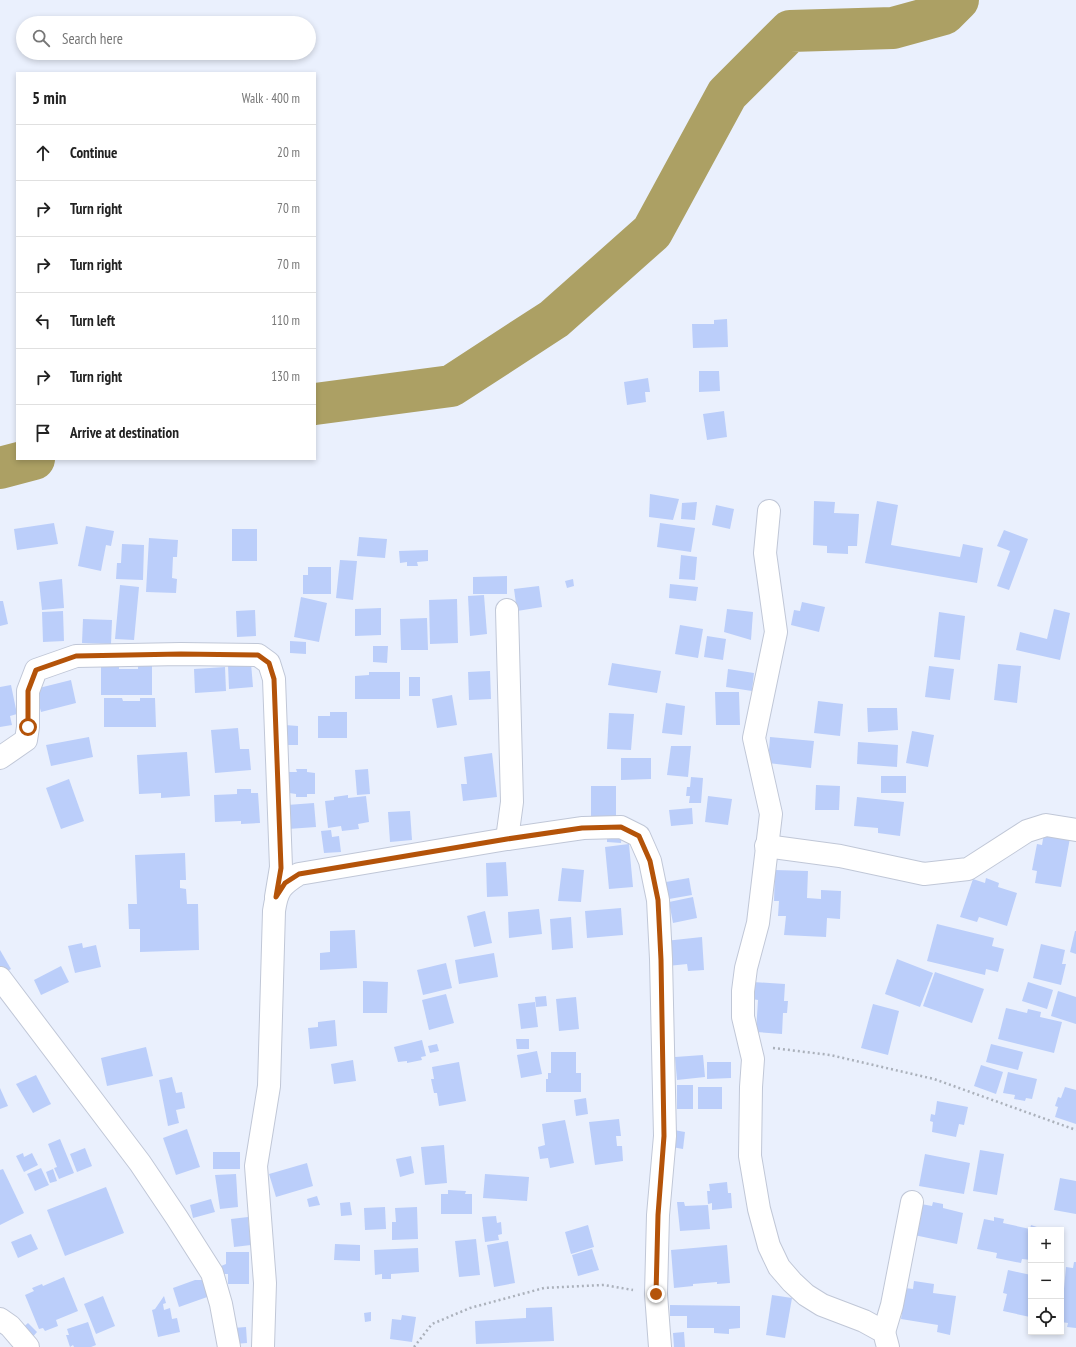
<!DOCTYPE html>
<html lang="en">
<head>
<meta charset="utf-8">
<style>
	:root { --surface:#fff; --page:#f6f6f6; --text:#222; --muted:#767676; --line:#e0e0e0 }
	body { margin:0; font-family:"PT Sans Narrow",sans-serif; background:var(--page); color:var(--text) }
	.controls { position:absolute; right:12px; bottom:12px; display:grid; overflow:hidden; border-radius:0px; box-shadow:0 2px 6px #0003 }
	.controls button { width:36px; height:36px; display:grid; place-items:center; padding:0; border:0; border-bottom:1px solid var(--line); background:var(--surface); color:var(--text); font:20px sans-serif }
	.stop { position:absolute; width:12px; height:12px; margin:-9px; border:3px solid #b45309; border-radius:50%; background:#fff }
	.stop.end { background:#b45309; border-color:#fff; box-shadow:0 1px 4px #0008 }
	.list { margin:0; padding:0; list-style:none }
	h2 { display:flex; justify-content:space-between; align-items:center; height:52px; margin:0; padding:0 16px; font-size:17px }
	h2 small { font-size:13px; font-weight:400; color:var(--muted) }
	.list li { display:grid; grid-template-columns:26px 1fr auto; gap:12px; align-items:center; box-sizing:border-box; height:56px; padding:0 16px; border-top:1px solid var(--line) }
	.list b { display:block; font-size:15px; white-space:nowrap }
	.list em { font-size:13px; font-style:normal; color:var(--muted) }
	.icon { flex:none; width:22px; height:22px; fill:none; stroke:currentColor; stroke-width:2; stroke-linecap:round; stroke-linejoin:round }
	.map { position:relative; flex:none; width:1076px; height:1347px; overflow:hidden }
	.search { position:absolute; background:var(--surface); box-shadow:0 2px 6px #0003; left:16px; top:16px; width:300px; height:44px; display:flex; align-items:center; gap:10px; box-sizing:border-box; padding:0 14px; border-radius:22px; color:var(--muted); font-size:15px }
	.panel { position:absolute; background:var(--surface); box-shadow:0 2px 6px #0003; left:16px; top:72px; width:300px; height:388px; border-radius:0px }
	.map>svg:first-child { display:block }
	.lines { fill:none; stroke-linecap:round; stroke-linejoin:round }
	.river { stroke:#aca064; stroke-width:42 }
	.building { fill:#bbcefa }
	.minor-casing { stroke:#c0c7d7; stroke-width:24 }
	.path { stroke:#abb1bb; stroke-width:2.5; stroke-dasharray:2 3; stroke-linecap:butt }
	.minor { stroke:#fff; stroke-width:22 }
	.route { stroke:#b45309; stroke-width:5 }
</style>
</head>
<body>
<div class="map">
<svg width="1076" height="1347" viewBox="0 0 1076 1347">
	<rect width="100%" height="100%" fill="#eaf0fd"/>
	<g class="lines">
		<g class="river">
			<polyline points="315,404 451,386 554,319 652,232 727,94 790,31 893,28 944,14 958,0"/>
			<polyline points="0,468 34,459"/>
		</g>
	</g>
	<g class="building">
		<polygon points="727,319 728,347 693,348 692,324 714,324 714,320"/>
		<polygon points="699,371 719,371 720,391 699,392"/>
		<polygon points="648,378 650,392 645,392 646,402 627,405 624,382"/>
		<polygon points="724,411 727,437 707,440 703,414"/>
		<polygon points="650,494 679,499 673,520 649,517"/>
		<polygon points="814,501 835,502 834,513 859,514 857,546 848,546 848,554 827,553 827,546 813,545"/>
		<polygon points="877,501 898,505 891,545 960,557 963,544 983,548 977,583 865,563"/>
		<polygon points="697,502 695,520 681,519 682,503"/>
		<polygon points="716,505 734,509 730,529 712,525"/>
		<polygon points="54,523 58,544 17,550 14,529"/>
		<polygon points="660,523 695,528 691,552 657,547"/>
		<polygon points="86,526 114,531 111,546 106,545 101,571 78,566"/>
		<rect x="232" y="529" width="25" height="32"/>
		<polygon points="1004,530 1028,539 1009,590 997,586 1010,551 997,546"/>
		<polygon points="359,537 387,539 385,558 357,556"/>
		<polygon points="149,538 178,540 177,557 173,557 172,578 177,579 176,593 146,592"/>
		<polygon points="122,544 144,545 143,580 116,579 117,563 121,563"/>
		<polygon points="428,550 428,561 417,562 418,566 407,566 407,562 400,563 399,551"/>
		<polygon points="681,555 697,557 695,580 679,579"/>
		<polygon points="340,560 357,561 353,600 336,598"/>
		<polygon points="308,567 331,567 331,594 303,594 303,575 308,575"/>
		<polygon points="507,576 507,594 473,594 473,577"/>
		<polygon points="62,579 64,608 42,610 39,582"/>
		<polygon points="573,579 574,586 567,588 565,581"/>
		<polygon points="670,584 698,587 696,601 669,598"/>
		<polygon points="120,585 139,587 134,640 115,639"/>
		<polygon points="539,586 542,607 517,611 514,589"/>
		<polygon points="484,595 487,634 470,636 468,596"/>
		<polygon points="301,597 327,603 319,642 294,637"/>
		<polygon points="457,599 458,643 430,644 429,600"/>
		<polygon points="0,601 3,601 8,624 0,626"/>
		<polygon points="802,602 825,607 819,632 791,625 794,610 800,611"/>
		<polygon points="381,608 381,635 355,636 355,609"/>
		<polygon points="727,609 753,612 751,640 724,632"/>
		<polygon points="1054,609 1070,613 1060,660 1016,650 1020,632 1047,639"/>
		<polygon points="255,610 256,636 237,637 236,611"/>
		<polygon points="63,611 64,641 43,642 42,612"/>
		<polygon points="939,612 965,616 960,660 934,657"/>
		<polygon points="427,618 428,650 401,650 400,619"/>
		<polygon points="83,619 112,620 111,644 82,643"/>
		<polygon points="680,625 703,629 698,658 675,654"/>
		<polygon points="707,636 726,639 723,660 704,657"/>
		<polygon points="290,641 306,642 306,654 290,653"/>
		<polygon points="373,646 388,646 387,663 373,662"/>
		<polygon points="251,663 253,687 229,689 228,665"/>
		<polygon points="612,663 661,671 657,693 608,685"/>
		<polygon points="998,664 1021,666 1017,703 994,700"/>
		<polygon points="101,665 119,665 119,669 138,669 138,665 152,665 152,695 101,695"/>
		<polygon points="929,666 954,669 950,700 925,697"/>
		<polygon points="225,667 226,691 195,693 194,669"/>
		<polygon points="728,669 754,673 752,691 726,687"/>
		<polygon points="490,671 491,699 469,700 468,672"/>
		<polygon points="369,672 400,672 400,699 355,699 355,676 369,675"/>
		<rect x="409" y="677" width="11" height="19"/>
		<polygon points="71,680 76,703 41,712 35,689"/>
		<polygon points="11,685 17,714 10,716 12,725 0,727 0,687"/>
		<polygon points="715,692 739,692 740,725 716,725"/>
		<polygon points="452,695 457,725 437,728 432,699"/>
		<polygon points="104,698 122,698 123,701 140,701 140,698 155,698 156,727 104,727"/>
		<polygon points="818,701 843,704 840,736 814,733"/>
		<polygon points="666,703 685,706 682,735 662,733"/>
		<polygon points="867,708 897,708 898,730 868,732"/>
		<polygon points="330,712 347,712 347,738 318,738 318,716 330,716"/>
		<polygon points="609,713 634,714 631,750 607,749"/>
		<polygon points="285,725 298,726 298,745 285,745"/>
		<polygon points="238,728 240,749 249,749 251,770 215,773 211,730"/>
		<polygon points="912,731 934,735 928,767 906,763"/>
		<polygon points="89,737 93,757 51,766 46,745"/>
		<polygon points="770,737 814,741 811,768 768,763"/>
		<polygon points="858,742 898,745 897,767 857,764"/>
		<polygon points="671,746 691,746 688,777 667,775"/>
		<polygon points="187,752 190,796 161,798 161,793 139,794 137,755"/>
		<polygon points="492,753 497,797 463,801 461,784 467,784 464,757"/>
		<polygon points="621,758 651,758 651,779 621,780"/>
		<polygon points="296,769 307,769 307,772 315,773 315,794 307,794 307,797 296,797 296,794 289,793 289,772 297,772"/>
		<polygon points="368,769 370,794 357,795 355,770"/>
		<rect x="881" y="776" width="25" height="17"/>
		<polygon points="691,777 703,778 701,803 689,803 690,796 686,796 687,787 690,787"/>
		<polygon points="69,779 84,821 61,829 46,788"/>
		<polygon points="816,785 840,786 839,810 815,810"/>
		<rect x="591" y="786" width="25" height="35"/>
		<polygon points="237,789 251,789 251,793 258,793 260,823 241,824 241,821 215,822 214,795 237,794"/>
		<polygon points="348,795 348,798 366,796 369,822 358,824 359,829 342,831 341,826 328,828 325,801 334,800 334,797"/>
		<polygon points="708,796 732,799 728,825 705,822"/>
		<polygon points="857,797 904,802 900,836 878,833 878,828 854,826"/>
		<polygon points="314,803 316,827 288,829 287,805"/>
		<polygon points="692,808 693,824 671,826 669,810"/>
		<polygon points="410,811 412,840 390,842 388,812"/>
		<polygon points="331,830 332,837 339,836 341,852 324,853 321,831"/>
		<polygon points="607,833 622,834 621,843 607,842"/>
		<polygon points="1044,833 1070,838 1061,887 1035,883 1037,871 1032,870 1037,844 1042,845"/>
		<polygon points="629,844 633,887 609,889 605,847"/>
		<polygon points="185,853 186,880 180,880 180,888 186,889 187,904 198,904 199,950 140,952 140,929 129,929 128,904 137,904 135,855"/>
		<polygon points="506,862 508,896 487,897 486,863"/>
		<polygon points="562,868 584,870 581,902 558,901"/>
		<polygon points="775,870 808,871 807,898 821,899 821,890 841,891 840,919 827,918 826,937 784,935 786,916 778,916 779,901 774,901"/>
		<polygon points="689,878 692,895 669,899 666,882"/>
		<polygon points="986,878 999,883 998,887 1017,893 1007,926 979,917 977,922 960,917 973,879 985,883"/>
		<polygon points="693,897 697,918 673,923 669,902"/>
		<polygon points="621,908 623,935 587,938 585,911"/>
		<polygon points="539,909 542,934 509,938 508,912"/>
		<polygon points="485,911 492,943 474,947 467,916"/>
		<polygon points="571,917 573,948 552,950 550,919"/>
		<polygon points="937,924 994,938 992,946 1004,949 998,972 986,969 985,975 927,961"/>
		<polygon points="355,930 357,968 320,970 320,953 330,952 330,931"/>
		<polygon points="1075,931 1076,931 1076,954 1070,952"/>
		<polygon points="702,937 704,970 688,971 687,964 668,966 665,941"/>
		<polygon points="82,943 83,948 96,945 101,967 75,973 68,946"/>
		<polygon points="1041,944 1065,950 1062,964 1066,964 1061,985 1033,978"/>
		<polygon points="0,950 11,969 0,975"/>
		<polygon points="494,953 498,977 459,984 455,960"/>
		<polygon points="897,959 933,973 920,1007 885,994"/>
		<polygon points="446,963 452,988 423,995 417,970"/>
		<polygon points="61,966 69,982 41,995 34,980"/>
		<polygon points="935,972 984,989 972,1023 923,1006"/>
		<polygon points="363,981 388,982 387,1013 363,1013"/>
		<polygon points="753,982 785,984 784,1001 788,1001 787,1013 783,1013 782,1034 756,1032 758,1000 752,999"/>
		<polygon points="1028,982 1053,990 1047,1009 1022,1001"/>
		<polygon points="1058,991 1076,997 1076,1024 1051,1016"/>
		<polygon points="446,994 454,1023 429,1030 422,1000"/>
		<polygon points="546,996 547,1006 536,1007 535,997"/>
		<polygon points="576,997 579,1029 559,1031 556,999"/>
		<polygon points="535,1002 538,1027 521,1029 518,1004"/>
		<polygon points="873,1004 899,1011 888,1055 861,1048"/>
		<polygon points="1006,1008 1027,1013 1028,1009 1041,1012 1040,1017 1062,1022 1054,1053 998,1039"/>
		<polygon points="335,1020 337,1046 310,1049 308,1028 318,1027 318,1022"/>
		<polygon points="516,1039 529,1039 529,1049 517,1049"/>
		<polygon points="422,1040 426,1056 421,1057 422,1060 407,1063 407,1061 398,1062 394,1047"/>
		<polygon points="437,1044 439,1051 430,1053 428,1046"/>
		<polygon points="991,1044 1023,1052 1018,1070 986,1062"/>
		<polygon points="146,1047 153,1076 107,1086 101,1058"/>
		<polygon points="537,1051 542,1074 521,1078 517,1055"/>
		<polygon points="551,1052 576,1052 576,1073 581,1073 581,1092 546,1092 546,1079 548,1079 548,1073 551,1073"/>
		<polygon points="703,1055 705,1077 677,1080 675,1057"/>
		<polygon points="353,1060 356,1081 334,1084 331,1064"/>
		<polygon points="459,1062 466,1101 439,1106 437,1093 434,1093 431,1079 434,1079 432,1067"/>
		<polygon points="707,1062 731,1062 731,1078 707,1079"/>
		<polygon points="981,1065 1003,1072 996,1094 974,1086"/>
		<polygon points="1008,1072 1037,1079 1032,1099 1026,1098 1025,1101 1014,1099 1015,1095 1003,1093"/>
		<polygon points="36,1075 51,1104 33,1113 16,1084"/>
		<polygon points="172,1077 176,1093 182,1092 185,1108 176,1110 179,1123 168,1126 159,1080"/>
		<rect x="677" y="1085" width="16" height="24"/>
		<rect x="698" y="1087" width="24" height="22"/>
		<polygon points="1065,1087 1076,1090 1076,1124 1055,1117 1058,1107 1055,1106 1058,1097 1061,1098"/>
		<polygon points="0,1088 8,1106 0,1109"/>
		<polygon points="586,1098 588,1114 576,1116 574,1100"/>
		<polygon points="937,1101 968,1107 964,1125 959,1124 956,1137 932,1132 933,1122 930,1121 931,1114 935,1115"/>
		<polygon points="619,1119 621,1136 616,1136 617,1146 622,1146 623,1161 595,1165 589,1122"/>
		<polygon points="565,1120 574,1163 550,1168 548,1158 540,1159 538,1147 545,1145 542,1124"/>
		<polygon points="187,1129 200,1167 176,1175 163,1138"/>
		<polygon points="674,1130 685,1132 683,1149 672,1147"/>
		<polygon points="60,1139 74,1173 59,1179 54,1168 57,1167 48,1144"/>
		<polygon points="444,1145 447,1183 425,1185 421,1147"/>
		<polygon points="85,1148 92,1166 77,1172 70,1154"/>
		<polygon points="980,1150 1004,1154 997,1195 973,1191"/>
		<rect x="213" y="1152" width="27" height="17"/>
		<polygon points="23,1153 24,1157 32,1153 38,1165 24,1172 16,1156"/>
		<polygon points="925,1154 970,1163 964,1194 919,1186"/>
		<polygon points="411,1156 414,1173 400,1177 396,1159"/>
		<polygon points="307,1163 313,1186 276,1197 269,1174"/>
		<polygon points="41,1168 49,1185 35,1191 27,1174"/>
		<polygon points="3,1169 24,1213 0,1225 0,1170"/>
		<polygon points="53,1169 57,1181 50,1183 46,1172"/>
		<polygon points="236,1174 238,1207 220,1209 215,1175"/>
		<polygon points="485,1174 529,1177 527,1201 483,1198"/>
		<polygon points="1060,1178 1076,1181 1076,1214 1054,1210"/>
		<polygon points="727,1182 728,1193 731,1193 732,1208 712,1210 712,1203 708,1204 707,1191 710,1191 709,1184"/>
		<polygon points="106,1187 124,1233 65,1256 47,1210"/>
		<polygon points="448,1190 466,1191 465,1194 472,1194 472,1214 441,1214 441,1194 448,1194"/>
		<polygon points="317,1196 320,1205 309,1207 307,1199"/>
		<polygon points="211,1199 215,1212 193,1218 190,1205"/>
		<polygon points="350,1202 352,1215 341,1216 340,1203"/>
		<polygon points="677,1202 684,1202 685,1206 708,1205 710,1229 680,1231"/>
		<polygon points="933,1202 943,1204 943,1208 963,1213 957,1244 914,1235 921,1204 932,1206"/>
		<polygon points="385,1207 386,1229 365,1230 364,1208"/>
		<polygon points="417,1207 418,1239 392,1240 392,1222 396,1222 395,1208"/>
		<polygon points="496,1216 497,1223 501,1222 502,1234 498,1235 499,1240 485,1242 482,1217"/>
		<polygon points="248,1217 251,1245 234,1247 231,1219"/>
		<polygon points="994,1217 1004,1219 1003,1223 1030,1229 1031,1225 1040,1228 1040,1230 1031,1230 1031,1260 1022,1259 1021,1263 996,1258 997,1253 977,1249 984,1219 994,1221"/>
		<polygon points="588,1225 594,1247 571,1254 565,1232"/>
		<polygon points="31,1234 38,1249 18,1258 11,1242"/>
		<polygon points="476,1239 480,1275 459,1277 455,1241"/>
		<polygon points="508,1241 515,1283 494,1287 487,1245"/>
		<polygon points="335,1244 360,1245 360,1261 334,1260"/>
		<polygon points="727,1245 730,1283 717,1284 717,1282 693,1284 693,1286 674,1288 671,1250"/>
		<polygon points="418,1248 419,1272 391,1274 391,1279 382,1279 382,1274 375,1275 374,1250"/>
		<polygon points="592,1249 599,1270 578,1276 572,1255"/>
		<polygon points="226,1252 249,1252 249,1284 228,1284 228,1274 221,1274 221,1266 226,1264"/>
		<polygon points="1074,1262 1076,1262 1076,1328 1067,1327 1068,1323 1061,1322 1061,1289 1064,1289 1066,1267 1073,1268"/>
		<polygon points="1008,1270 1031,1275 1030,1317 1003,1311 1007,1294 1003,1293"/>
		<polygon points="64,1277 78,1311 56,1320 58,1326 45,1331 43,1328 39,1329 25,1295 34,1291 32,1288 42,1284 43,1286"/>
		<polygon points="195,1280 202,1280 206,1284 210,1296 179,1307 173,1288"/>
		<polygon points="914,1281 934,1284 933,1293 956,1296 950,1335 937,1332 938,1325 901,1319 905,1288 913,1289"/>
		<polygon points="772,1295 792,1298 785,1338 766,1335"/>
		<polygon points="103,1296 115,1326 96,1334 84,1304"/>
		<polygon points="164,1296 166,1303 163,1304 164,1310 170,1308 172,1319 177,1318 180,1332 158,1337 152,1310 155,1309"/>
		<polygon points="670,1305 740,1306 740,1328 729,1329 729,1334 714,1333 714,1328 687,1328 687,1316 670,1316"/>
		<polygon points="552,1307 554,1341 476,1344 475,1321 526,1318 526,1308"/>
		<polygon points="371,1312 371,1321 365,1322 364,1313"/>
		<polygon points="402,1315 416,1317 412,1342 390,1339 392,1319 401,1320"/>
		<polygon points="88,1322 96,1345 91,1347 74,1347 73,1345 70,1347 66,1335 69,1335 67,1329"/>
		<polygon points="28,1323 37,1332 30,1340 20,1330"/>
		<polygon points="246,1327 247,1343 234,1344 233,1328"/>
		<polygon points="684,1332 685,1347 674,1347 673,1333"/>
	</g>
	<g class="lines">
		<g class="minor-casing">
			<g id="minor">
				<polyline points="769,511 765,553 776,632 754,738 771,814 758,923 746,968 743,991 743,1017 753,1059 751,1087 750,1156 759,1209 769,1246 779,1267 792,1282 806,1295 822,1305 864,1321 884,1332 888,1347"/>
				<polyline points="0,758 26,740 28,727 28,691 36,670 76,656 181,654 258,655 269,663 274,679 281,867 276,897"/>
				<polyline points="507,839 512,802 507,610"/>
				<polyline points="766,846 840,856 924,874 968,869 1027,831 1046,825 1076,830"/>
				<polyline points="0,978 140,1163 177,1218 212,1273 221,1304 229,1347"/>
				<polyline points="0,1319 10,1326 28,1347"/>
				<polyline points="884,1332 892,1305 912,1202"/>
				<path d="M263,1347L265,1283L256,1166L269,1086L274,911C277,890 281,885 299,874L507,839L583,828L621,827L639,836L650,861L658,900L661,959L665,1136L658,1215L656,1294L660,1347"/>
			</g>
		</g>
		<g class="path">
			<polyline points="773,1048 830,1055 934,1079 1076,1130"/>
			<polyline points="414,1347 432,1324 470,1308 544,1288 604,1285 633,1290"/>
		</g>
		<use href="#minor" class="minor"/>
	</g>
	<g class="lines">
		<polyline class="route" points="28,727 28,691 36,670 76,656 181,654 258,655 269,663 274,679 281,868 276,897 285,883 299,874 507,839 582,828 621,827 639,836 650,861 658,900 661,960 664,1136 658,1215 656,1294"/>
	</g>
</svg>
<div class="controls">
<button>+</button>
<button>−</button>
<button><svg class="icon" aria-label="locate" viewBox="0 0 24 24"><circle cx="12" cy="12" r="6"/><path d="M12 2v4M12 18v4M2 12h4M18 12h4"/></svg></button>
</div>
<div class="stop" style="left:28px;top:727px"></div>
<div class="stop end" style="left:656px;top:1294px"></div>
<div class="search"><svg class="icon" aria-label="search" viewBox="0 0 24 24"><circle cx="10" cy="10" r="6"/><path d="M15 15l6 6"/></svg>Search here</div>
<section class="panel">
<h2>5 min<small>Walk · 400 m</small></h2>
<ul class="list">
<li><svg class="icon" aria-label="ahead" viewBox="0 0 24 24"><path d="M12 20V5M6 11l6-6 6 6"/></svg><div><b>Continue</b></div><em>20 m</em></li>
<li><svg class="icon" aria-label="right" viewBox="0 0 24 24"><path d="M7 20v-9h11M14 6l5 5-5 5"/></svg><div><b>Turn right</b></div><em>70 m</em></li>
<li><svg class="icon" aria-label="right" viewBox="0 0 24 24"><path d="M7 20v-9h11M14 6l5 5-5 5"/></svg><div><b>Turn right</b></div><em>70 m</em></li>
<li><svg class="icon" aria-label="left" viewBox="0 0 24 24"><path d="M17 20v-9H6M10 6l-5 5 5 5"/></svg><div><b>Turn left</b></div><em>110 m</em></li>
<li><svg class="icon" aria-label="right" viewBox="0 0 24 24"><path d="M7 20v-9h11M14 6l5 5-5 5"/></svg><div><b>Turn right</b></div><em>130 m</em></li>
<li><svg class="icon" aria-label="arrive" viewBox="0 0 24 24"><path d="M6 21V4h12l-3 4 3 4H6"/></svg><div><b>Arrive at destination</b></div></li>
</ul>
</section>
</div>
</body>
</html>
